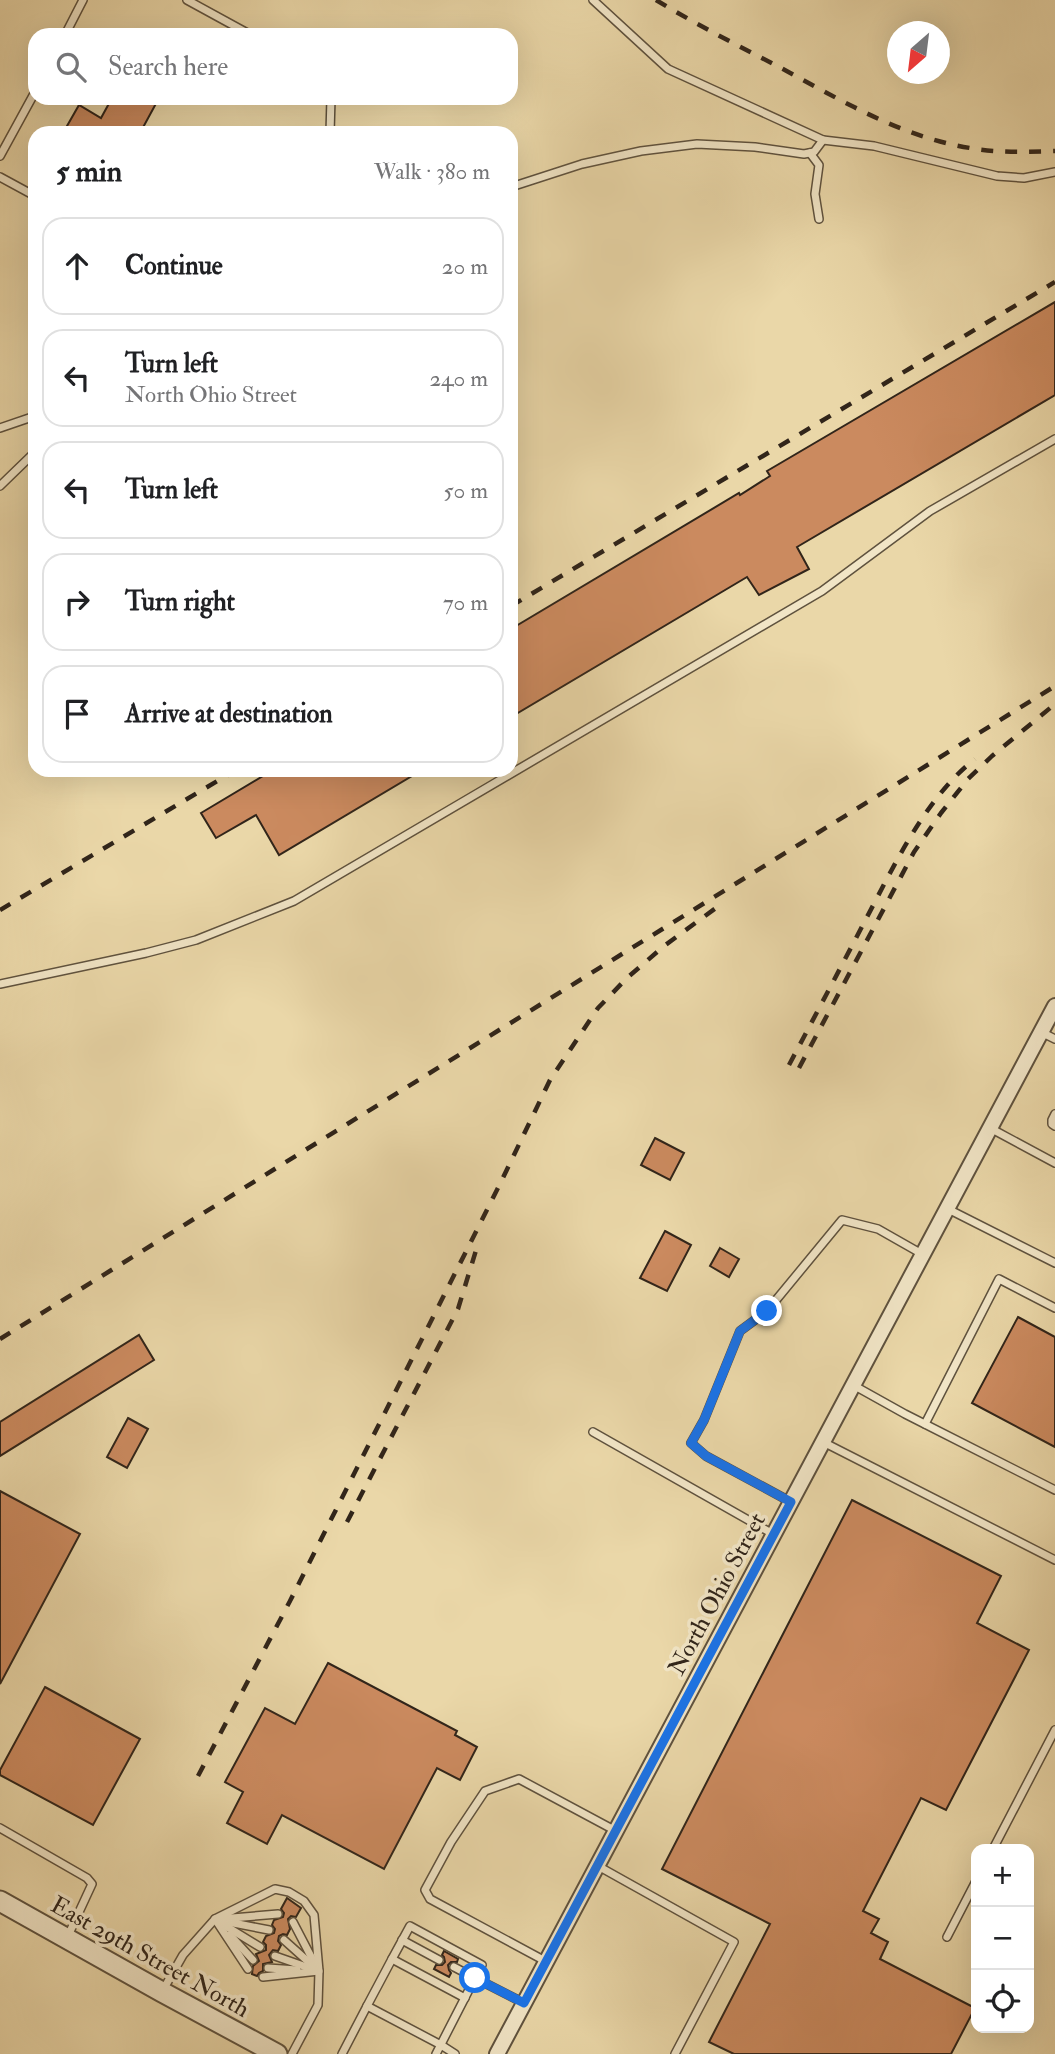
<!DOCTYPE html>
<html lang="en">
<head>
<meta charset="utf-8">
<style>
	:root { --surface:#fff; --page:#f2f2f2; --text:#202124; --muted:#757577; --line:#e0e0e0 }
	body { margin:0; font-family:"IM FELL Double Pica",serif; background:var(--page); color:var(--text) }
	.controls { position:absolute; right:21px; bottom:21px; display:grid; overflow:hidden; border-radius:14px; box-shadow:0 7px 28px #0002 }
	.controls button { width:63px; height:63px; display:grid; place-items:center; padding:0; border:0; border-bottom:2px solid var(--line); background:var(--surface); color:var(--text); font:35px sans-serif }
	.compass { position:absolute; left:887px; top:21px; width:63px; height:63px; border-radius:50%; background:var(--surface); box-shadow:0 7px 28px #0002; rotate:208deg }
	.stop { position:absolute; width:21px; height:21px; margin:-16px; border:5px solid #1a73e8; border-radius:50%; background:#fff }
	.stop.end { background:#1a73e8; border-color:#fff; box-shadow:0 2px 7px #0008 }
	.list { margin:0; padding:0; list-style:none }
	h2 { display:flex; justify-content:space-between; align-items:center; height:91px; margin:0; padding:0 28px; font-size:30px }
	h2 small { font-size:23px; font-weight:400; color:var(--muted) }
	.list li { display:grid; grid-template-columns:46px 1fr auto; gap:21px; align-items:center; box-sizing:border-box; height:98px; margin:0 14px 14px; padding:0 14px; border:2px solid var(--line); border-radius:21px }
	.list b { display:block; font-size:26px; white-space:nowrap }
	.list p { margin:0; font-size:23px; white-space:nowrap; color:var(--muted) }
	.list em { font-size:23px; font-style:normal; color:var(--muted) }
	.icon { flex:none; width:38px; height:38px; fill:none; stroke:currentColor; stroke-width:2; stroke-linecap:round; stroke-linejoin:round }
	.map { position:relative; flex:none; width:1055px; height:2054px; overflow:hidden }
	.search { position:absolute; background:var(--surface); box-shadow:0 7px 28px #0002; left:28px; top:28px; width:490px; height:77px; display:flex; align-items:center; gap:18px; box-sizing:border-box; padding:0 24px; border-radius:21px; color:var(--muted); font-size:26px }
	.panel { position:absolute; background:var(--surface); box-shadow:0 7px 28px #0002; left:28px; top:126px; width:490px; height:651px; border-radius:21px }
	.map>svg:first-child { display:block }
	.building { fill:#cb8a5f; stroke:#31251a; stroke-width:2 }
	.lines { fill:none; stroke-linecap:round; stroke-linejoin:round }
	.service-casing { stroke:#5f523e; stroke-width:10 }
	.minor-casing { stroke:#5f523e; stroke-width:18 }
	.tertiary-casing { stroke:#5f523e; stroke-width:23 }
	.service { stroke:#f1e5c6; stroke-width:7 }
	.minor { stroke:#f1e5c6; stroke-width:14 }
	.tertiary { stroke:#f1e5c6; stroke-width:19 }
	.rail { stroke:#31251a; stroke-width:4.5; stroke-dasharray:12 12; stroke-linecap:butt }
	.route { stroke:#1a73e8; stroke-width:9 }
	.labels { text-anchor:middle; dominant-baseline:central; stroke-width:7; stroke-linejoin:round; paint-order:stroke }
	.street-label { font-size:24px; fill:#31251a; stroke:#f1e5c6 }
</style>
</head>
<body>
<div class="map">
<svg width="1055" height="2054" viewBox="0 0 1055 2054">
	<rect width="100%" height="100%" fill="#ead7a8"/>
	<filter id="stains"><feTurbulence type="fractalNoise" baseFrequency=".00286" numOctaves="4"/><feColorMatrix values="0 0 0 0 .2 0 0 0 0 .09 0 0 0 0 .02 0 0 0 .5 -.17"/></filter>
	<radialGradient id="worn" r=".72"><stop offset=".6" stop-color="#630" stop-opacity="0"/><stop offset="1" stop-color="#630" stop-opacity=".3"/></radialGradient>
	<g class="building">
		<polygon points="112,98 159,98 140,133 63,133 79,105 101,118"/>
		<polygon points="1055,302 1055,395 797,547 809,569 759,595 747,577 511,717 511,629 739,493 740,495 770,476 767,471"/>
		<polygon points="273,770 422,770 279,855 256,815 216,838 201,813"/>
		<polygon points="655,1138 684,1153 670,1180 641,1165"/>
		<polygon points="665,1231 691,1245 667,1291 640,1278"/>
		<polygon points="720,1248 739,1259 729,1277 710,1266"/>
		<polygon points="1018,1317 1055,1337 1055,1447 972,1403"/>
		<polygon points="139,1335 154,1360 0,1456 0,1422"/>
		<polygon points="128,1418 148,1429 127,1468 107,1457"/>
		<polygon points="0,1491 80,1534 0,1684"/>
		<polygon points="852,1500 1001,1576 977,1623 1029,1650 946,1810 921,1798 863,1911 879,1919 871,1933 888,1942 880,1959 975,2008 951,2054 734,2054 709,2042 770,1924 662,1869"/>
		<polygon points="328,1663 457,1731 455,1735 477,1747 460,1780 437,1768 384,1869 282,1815 267,1844 227,1823 243,1792 225,1782 265,1708 295,1724"/>
		<polygon points="45,1687 140,1739 93,1825 0,1775 0,1770"/>
		<polygon points="287,1898 301,1908 296,1917 291,1916 288,1919 290,1929 287,1935 283,1934 279,1936 278,1941 281,1945 278,1951 273,1950 269,1955 272,1962 263,1964 263,1971 259,1973 257,1976 252,1974 253,1966 259,1961 256,1954 266,1950 266,1945 263,1942 266,1936 274,1933 275,1929 272,1925 274,1920 283,1917 284,1913 281,1909"/>
		<polygon points="444,1951 458,1959 457,1962 451,1962 448,1965 449,1970 451,1973 449,1977 434,1969 436,1965 442,1965 445,1962 444,1957 442,1955"/>
	</g>
	<g class="lines">
		<g class="service-casing">
			<g id="service">
				<polyline points="187,0 251,35"/>
				<polyline points="593,0 668,69 823,140"/>
				<polyline points="65,35 83,0"/>
				<polyline points="330,133 331,98"/>
				<polyline points="810,153 819,165 815,194 819,219"/>
				<polyline points="0,156 35,92"/>
				<polyline points="0,177 35,196"/>
				<polyline points="511,187 582,164 641,151 697,144 755,147 804,154 814,152 823,140 874,146 997,176 1024,178 1055,172"/>
				<polyline points="0,428 35,416"/>
				<polyline points="0,486 35,452"/>
				<polyline points="0,984 146,953 196,940 294,901 822,591 930,511 1055,439"/>
				<polyline points="1041,1032 1055,1039"/>
				<polyline points="1055,1114 1052,1120 1052,1124 1055,1126"/>
				<polyline points="990,1128 1055,1163"/>
				<polyline points="946,1208 1055,1263"/>
				<polyline points="853,1385 905,1414 1055,1490"/>
				<polyline points="925,1424 999,1279 1055,1308"/>
				<polyline points="593,1432 773,1534"/>
				<polyline points="823,1442 1055,1560"/>
				<polyline points="791,1502 706,1456 691,1443 704,1420 740,1331 767,1311 842,1220 878,1229 922,1254"/>
				<polyline points="0,1828 87,1878 92,1884 67,1938"/>
				<polyline points="993,1849 1055,1730"/>
				<polyline points="598,1866 734,1942 675,2054"/>
				<polyline points="215,1919 248,1969"/>
				<polyline points="220,1919 278,1914"/>
				<polyline points="223,1921 269,1930"/>
				<polyline points="219,1922 260,1947"/>
				<polyline points="293,1922 317,1968"/>
				<polyline points="230,1935 253,1960"/>
				<polyline points="947,1937 976,1881"/>
				<polyline points="284,1940 313,1966"/>
				<polyline points="402,1940 439,1960"/>
				<polyline points="275,1956 315,1970"/>
				<polyline points="392,1959 410,1926 482,1965 475,1978 454,1967"/>
				<polyline points="547,1962 430,1899 425,1890 451,1842 485,1791 519,1779 616,1831"/>
				<polyline points="268,1968 297,1970"/>
				<polyline points="263,1977 319,1971"/>
				<polyline points="163,1990 183,1955 215,1919 275,1889 289,1892 304,1901 314,1915 319,1971 318,2005 292,2054"/>
				<polyline points="367,2006 392,1959 465,1998"/>
				<polyline points="342,2054 367,2006 441,2045 455,2054"/>
				<polyline points="436,2054 475,1978 524,2003"/>
			</g>
		</g>
		<g class="minor-casing">
			<polyline id="minor" points="497,2054 1055,1006"/>
		</g>
		<g class="tertiary-casing">
			<polyline id="tertiary" points="0,1901 162,1992 277,2054"/>
		</g>
		<use href="#service" class="service"/>
		<use href="#minor" class="minor"/>
		<use href="#tertiary" class="tertiary"/>
		<g class="rail">
			<path d="M656,0C697,25 741,47 783,69C842,101 902,137 970,148C998,153 1026,152 1055,151"/>
			<polyline points="511,606 1055,282"/>
			<polyline points="0,910 236,770"/>
			<path d="M789,1065C815,1016 841,967 867,917C895,864 926,797 975,759"/>
			<polyline points="799,1068 914,852 941,813 968,779 992,756 1055,704"/>
			<polyline points="0,1339 1055,686"/>
			<polyline points="347,1522 458,1309 477,1247"/>
			<polyline points="198,1776 290,1601 500,1184 550,1080 598,1008 627,978 664,946 724,902"/>
		</g>
	</g>
	<g class="lines">
		<polyline class="route" points="475,1978 524,2003 791,1502 706,1456 691,1443 704,1420 740,1331 767,1311"/>
	</g>
	<g class="labels">
		<g class="street-label">
			<text transform="translate(717 1594) rotate(-62)">North Ohio Street</text>
			<text transform="translate(150 1957) rotate(29)">East 29th Street North</text>
		</g>
	</g>
	<rect width="100%" height="100%" filter="url(#stains)"/>
	<rect width="100%" height="100%" fill="url(#worn)"/>
</svg>
<div class="controls">
<button>+</button>
<button>−</button>
<button><svg class="icon" aria-label="locate" viewBox="0 0 24 24"><circle cx="12" cy="12" r="6"/><path d="M12 2v4M12 18v4M2 12h4M18 12h4"/></svg></button>
</div>
<svg class="compass" viewBox="-18 -18 36 36"><path d="M0-13l5 13h-10z" fill="#e53935"/><path d="M0 13l5-13h-10z" fill="#757577"/></svg>
<div class="stop" style="left:475px;top:1978px"></div>
<div class="stop end" style="left:767px;top:1311px"></div>
<div class="search"><svg class="icon" aria-label="search" viewBox="0 0 24 24"><circle cx="10" cy="10" r="6"/><path d="M15 15l6 6"/></svg>Search here</div>
<section class="panel">
<h2>5 min<small>Walk · 380 m</small></h2>
<ul class="list">
<li><svg class="icon" aria-label="ahead" viewBox="0 0 24 24"><path d="M12 20V5M6 11l6-6 6 6"/></svg><div><b>Continue</b></div><em>20 m</em></li>
<li><svg class="icon" aria-label="left" viewBox="0 0 24 24"><path d="M17 20v-9H6M10 6l-5 5 5 5"/></svg><div><b>Turn left</b><p>North Ohio Street</p></div><em>240 m</em></li>
<li><svg class="icon" aria-label="left" viewBox="0 0 24 24"><path d="M17 20v-9H6M10 6l-5 5 5 5"/></svg><div><b>Turn left</b></div><em>50 m</em></li>
<li><svg class="icon" aria-label="right" viewBox="0 0 24 24"><path d="M7 20v-9h11M14 6l5 5-5 5"/></svg><div><b>Turn right</b></div><em>70 m</em></li>
<li><svg class="icon" aria-label="arrive" viewBox="0 0 24 24"><path d="M6 21V4h12l-3 4 3 4H6"/></svg><div><b>Arrive at destination</b></div></li>
</ul>
</section>
</div>
</body>
</html>
